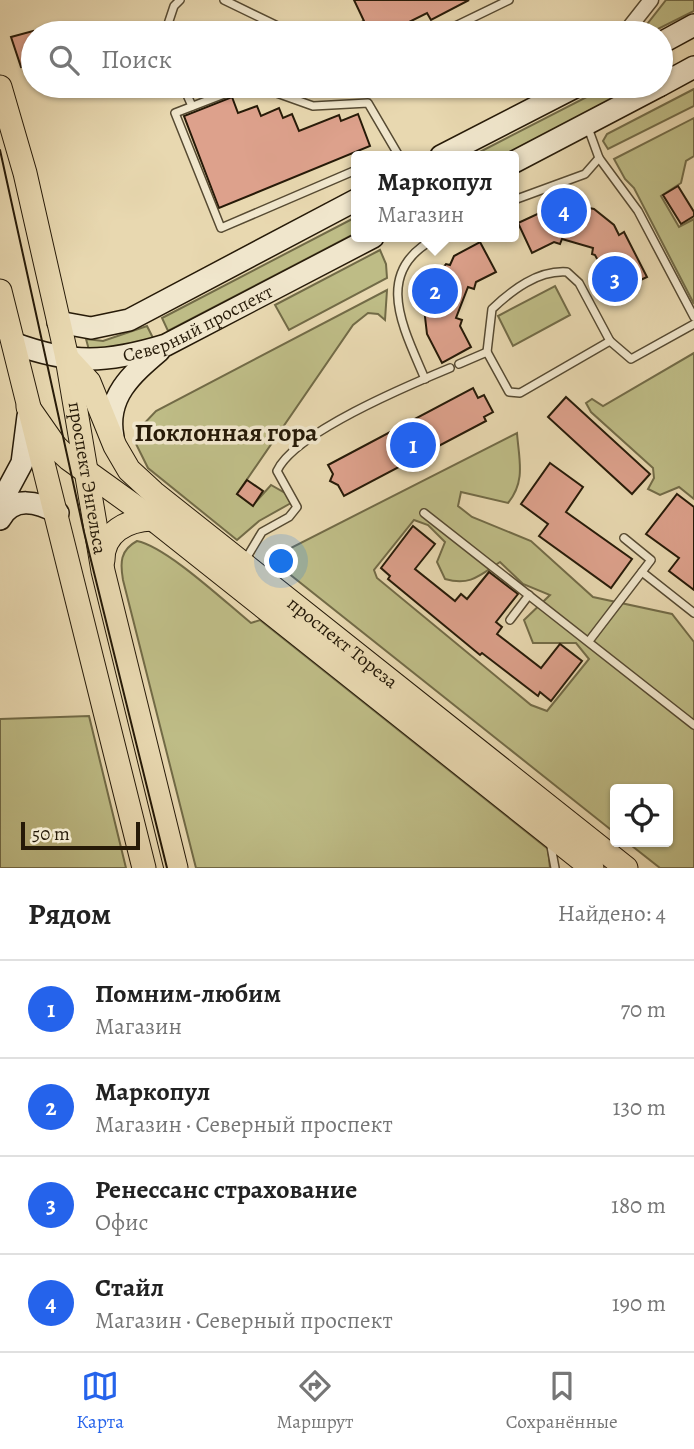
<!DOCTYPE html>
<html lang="ru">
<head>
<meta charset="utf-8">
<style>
	:root { --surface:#fff; --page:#f6f6f6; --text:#222; --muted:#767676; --line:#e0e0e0; --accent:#2563eb }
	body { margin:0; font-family:Alegreya,serif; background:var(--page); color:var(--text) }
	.controls { position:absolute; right:21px; bottom:21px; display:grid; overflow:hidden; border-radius:7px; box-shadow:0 2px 5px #0004 }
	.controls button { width:63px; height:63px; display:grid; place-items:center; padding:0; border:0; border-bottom:2px solid var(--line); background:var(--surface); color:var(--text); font:35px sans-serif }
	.scale { position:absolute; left:21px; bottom:18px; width:119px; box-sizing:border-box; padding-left:7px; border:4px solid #261a08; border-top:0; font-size:19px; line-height:24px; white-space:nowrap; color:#261a08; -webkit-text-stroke:5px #f0e6cc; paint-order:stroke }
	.you { position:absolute; left:282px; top:562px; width:24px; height:24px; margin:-18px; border:5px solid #fff; border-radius:50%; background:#1a73e8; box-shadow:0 0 0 10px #1a73e833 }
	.badge { display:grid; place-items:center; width:46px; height:46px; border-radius:50%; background:var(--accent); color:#fff; font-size:23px; font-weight:700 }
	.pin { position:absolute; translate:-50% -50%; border:4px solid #fff; box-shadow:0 2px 7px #0006 }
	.popup { position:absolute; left:351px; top:151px; width:168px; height:91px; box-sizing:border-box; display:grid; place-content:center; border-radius:7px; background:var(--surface); filter:drop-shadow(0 2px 5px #0005); font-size:23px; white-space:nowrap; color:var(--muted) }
	.popup b { font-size:26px; color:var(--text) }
	.popup::after { content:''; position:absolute; left:50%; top:100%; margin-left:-14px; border:14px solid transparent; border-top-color:var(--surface) }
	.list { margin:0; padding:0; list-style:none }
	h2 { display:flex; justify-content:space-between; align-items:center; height:91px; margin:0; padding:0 28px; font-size:30px }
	h2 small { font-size:23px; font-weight:400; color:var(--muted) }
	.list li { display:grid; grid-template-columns:46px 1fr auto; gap:21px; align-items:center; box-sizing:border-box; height:98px; padding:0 28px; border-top:2px solid var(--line) }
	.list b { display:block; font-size:26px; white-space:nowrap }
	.list p { margin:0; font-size:23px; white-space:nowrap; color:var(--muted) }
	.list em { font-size:23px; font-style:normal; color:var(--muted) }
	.icon { flex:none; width:38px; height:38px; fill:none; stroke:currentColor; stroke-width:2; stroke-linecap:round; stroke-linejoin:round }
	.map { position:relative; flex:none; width:694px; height:868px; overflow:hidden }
	.search { position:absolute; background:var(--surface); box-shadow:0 2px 5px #0004; left:21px; right:21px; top:21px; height:77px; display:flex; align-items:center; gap:18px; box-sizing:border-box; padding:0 24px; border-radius:38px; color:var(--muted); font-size:26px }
	.sheet { height:483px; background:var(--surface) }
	nav { display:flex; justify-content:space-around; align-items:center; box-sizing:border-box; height:98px; border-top:2px solid var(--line); background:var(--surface); font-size:19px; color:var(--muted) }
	nav a { display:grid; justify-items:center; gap:4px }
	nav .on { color:var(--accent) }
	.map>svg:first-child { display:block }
	.green { fill:#bebc86; stroke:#726b47; stroke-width:2; fill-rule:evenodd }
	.building { fill:#dda18c; stroke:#261a08; stroke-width:2 }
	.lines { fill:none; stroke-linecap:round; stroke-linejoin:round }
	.service-casing { stroke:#564a32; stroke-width:10 }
	.minor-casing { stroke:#564a32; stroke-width:17 }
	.secondary-casing { stroke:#261a08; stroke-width:24 }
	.primary-casing { stroke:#261a08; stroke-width:25 }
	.service { stroke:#f0e6cc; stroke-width:7 }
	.minor { stroke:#f0e6cc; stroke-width:14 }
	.secondary { stroke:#f0e6cc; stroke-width:21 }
	.primary { stroke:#e8d8b0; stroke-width:23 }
	.tram { stroke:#261a08; stroke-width:2 }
	.labels { text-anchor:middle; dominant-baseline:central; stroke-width:7; stroke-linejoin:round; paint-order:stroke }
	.street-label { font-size:19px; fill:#261a08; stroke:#f0e6cc }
	.district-label { font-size:26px; font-weight:bold; fill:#261a08; stroke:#f0e6cc }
</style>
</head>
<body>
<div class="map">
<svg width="694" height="868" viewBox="0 0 694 868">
	<rect width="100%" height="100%" fill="#e8d8b0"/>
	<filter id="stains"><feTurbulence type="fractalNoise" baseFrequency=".00286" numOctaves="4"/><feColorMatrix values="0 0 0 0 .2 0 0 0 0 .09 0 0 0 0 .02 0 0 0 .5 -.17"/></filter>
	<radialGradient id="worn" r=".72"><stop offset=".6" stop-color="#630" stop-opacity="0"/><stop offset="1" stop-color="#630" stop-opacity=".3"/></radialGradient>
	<g class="green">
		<polygon points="666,0 694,0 694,11 650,33 641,32"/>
		<polygon points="608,86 640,86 504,156 472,156"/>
		<polygon points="694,89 694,106 608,149 603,141 607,134"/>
		<polygon points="694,118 694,156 686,161 681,183 661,196 679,227 694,219 694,304 634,188 625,179 614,159"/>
		<polygon points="356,217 356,233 168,331 162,318"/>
		<polygon points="380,250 386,264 387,278 289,330 275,305"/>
		<polygon points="555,286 570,315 513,346 498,316"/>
		<polygon points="387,290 385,320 378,314 368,313 353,325 237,494 253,505 271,485 285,493 291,503 259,521 237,540 148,468 135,442 138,430 156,411"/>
		<polygon points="147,326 153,338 125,347 89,350 86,339 103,341"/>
		<polygon points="694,353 694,499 679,487 660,495 648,489 654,478 653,468 591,412 586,403 592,399 603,406"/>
		<path d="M517,433C519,460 526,481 508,503L461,492L458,506L472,517L531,541L593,597L672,614L694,642V868H660L627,842H668V789H615V833L273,561L277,555ZM414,520L428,525L445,542L437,562L445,579C470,586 479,576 500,562L523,584L550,595L524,620L533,643H576L589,659L547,711L531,705L377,578L374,570Z"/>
		<path d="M137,541C167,547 225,602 251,623L260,620L548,849L550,868H196L123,580C120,563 120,550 137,541Z"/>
		<polygon points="89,716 126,868 0,868 0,719"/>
	</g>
	<g class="building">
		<polygon points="354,0 469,0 431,20 427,13 387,33 364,33 359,23 364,21"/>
		<polygon points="33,31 33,64 21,67 11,37"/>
		<polygon points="232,97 238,113 257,106 261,116 279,108 283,118 292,114 299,131 339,115 341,121 358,114 370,146 219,208 184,116"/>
		<polygon points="678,186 694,212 694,216 681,224 663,195"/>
		<polygon points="579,206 594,209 614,225 619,235 624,232 647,277 632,284 629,291 623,288 615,292 595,255 592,254 593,248 562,239 560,244 554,242 532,253 518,223 546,210 555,211 558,207"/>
		<polygon points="480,242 496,272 476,282 474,289 468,287 456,318 462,320 460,326 471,347 442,363 427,334 424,308 427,291 435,277 446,264 450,265 454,256"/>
		<polygon points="473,388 478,398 484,395 493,412 484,417 486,421 344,496 338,485 330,481 333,474 328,465"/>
		<polygon points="566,397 650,474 632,494 548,417"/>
		<polygon points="550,463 583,487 566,512 632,559 611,588 539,536 548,524 521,504"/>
		<polygon points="247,480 263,491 253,506 237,494"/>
		<polygon points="677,494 694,507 694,590 669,571 679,558 646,534"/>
		<polygon points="413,526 435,544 415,569 455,601 461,594 467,599 489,572 518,594 496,622 502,627 497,634 541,668 560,644 582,661 551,701 540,692 538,696 482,653 480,655 388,579 390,576 381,568"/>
	</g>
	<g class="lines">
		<g class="service-casing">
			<g id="service">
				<polyline points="224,0 292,33"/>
				<polyline points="165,33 174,6 180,0"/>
				<polyline points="441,33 509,0"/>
				<polyline points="183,86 192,106"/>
				<polyline points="245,86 175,113 221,228 356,170"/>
				<polyline points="257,86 313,106 368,103 399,156"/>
				<polyline points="587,125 599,158 638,211 694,317"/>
				<polyline points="514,200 585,174 599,158"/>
				<path d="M487,352L492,309C512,290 538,270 567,272L579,283L610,341"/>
				<polyline points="459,364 487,352 509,392 520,393 610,341 631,359 694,324"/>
				<path d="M425,379C403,327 371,270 438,237"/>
				<polyline points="424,513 694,725"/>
				<path d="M244,562L262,532L289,517L297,507L277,471C294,433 409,385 450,368"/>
				<polyline points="642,572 694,613"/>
				<polyline points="510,620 529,595"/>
				<polyline points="589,641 651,560 624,538"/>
				<polyline points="550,841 555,868"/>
			</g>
		</g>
		<g class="minor-casing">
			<polyline id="minor" points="625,33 651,0"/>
		</g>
		<g class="secondary-casing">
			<g id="secondary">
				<polyline points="661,43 694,25"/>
				<polyline points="661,85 694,67"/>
				<polyline points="441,156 577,86"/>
				<polyline points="514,162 659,86"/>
				<polyline points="58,322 91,328 129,320 356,200"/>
				<path id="s1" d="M13,343C72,365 107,363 166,345L373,237"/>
				<path d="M113,437C105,397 132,374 159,351"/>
				<polyline points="0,504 22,463 28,416"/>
				<path d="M0,519C13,495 38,502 58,513"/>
			</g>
		</g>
		<g class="primary-casing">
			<g id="primary">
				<path id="s2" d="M0,87L25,173L67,358L103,571L176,868"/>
				<polyline points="0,291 144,868"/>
				<path id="s3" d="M67,358L89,382L115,446L129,470L154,493L626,868"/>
				<polyline points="28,407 56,447 69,459 158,523 592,868"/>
				<path d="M103,560C103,532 127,520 152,519"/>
			</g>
		</g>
		<use href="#service" class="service"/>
		<use href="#minor" class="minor"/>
		<use href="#secondary" class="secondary"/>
		<use href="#primary" class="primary"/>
		<polyline class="tram" points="0,150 84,532 167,868"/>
	</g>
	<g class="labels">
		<g class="street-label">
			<text stroke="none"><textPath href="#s1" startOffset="194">Северный проспект</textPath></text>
			<text stroke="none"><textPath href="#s2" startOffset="401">проспект Энгельса</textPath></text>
			<text stroke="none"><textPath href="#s3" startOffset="404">проспект Тореза</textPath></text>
		</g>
		<g class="district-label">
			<text x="226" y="432">Поклонная гора</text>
		</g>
	</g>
	<rect width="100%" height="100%" filter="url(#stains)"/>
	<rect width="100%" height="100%" fill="url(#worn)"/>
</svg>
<div class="controls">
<button><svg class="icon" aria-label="locate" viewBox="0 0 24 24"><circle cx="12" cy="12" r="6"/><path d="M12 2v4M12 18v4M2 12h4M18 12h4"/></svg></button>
</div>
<div class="scale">50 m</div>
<div class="you"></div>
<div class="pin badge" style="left:413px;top:445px">1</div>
<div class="pin badge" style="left:435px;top:291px">2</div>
<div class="popup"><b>Маркопул</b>Магазин</div>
<div class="pin badge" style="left:615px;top:279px">3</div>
<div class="pin badge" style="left:564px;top:211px">4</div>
<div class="search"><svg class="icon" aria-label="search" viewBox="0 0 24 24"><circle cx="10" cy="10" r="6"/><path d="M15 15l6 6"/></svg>Поиск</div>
</div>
<section class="sheet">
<h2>Рядом<small>Найдено: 4</small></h2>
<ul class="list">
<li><span class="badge">1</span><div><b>Помним-любим</b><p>Магазин</p></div><em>70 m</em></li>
<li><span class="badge">2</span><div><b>Маркопул</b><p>Магазин · Северный проспект</p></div><em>130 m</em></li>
<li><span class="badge">3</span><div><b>Ренессанс страхование</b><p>Офис</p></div><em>180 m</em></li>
<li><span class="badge">4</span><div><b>Стайл</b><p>Магазин · Северный проспект</p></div><em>190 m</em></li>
</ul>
</section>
<nav>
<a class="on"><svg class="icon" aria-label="map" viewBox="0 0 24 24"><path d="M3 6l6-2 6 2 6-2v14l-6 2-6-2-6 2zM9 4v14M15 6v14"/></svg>Карта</a>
<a><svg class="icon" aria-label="directions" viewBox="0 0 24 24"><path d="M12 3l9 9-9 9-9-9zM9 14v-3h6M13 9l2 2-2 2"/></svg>Маршрут</a>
<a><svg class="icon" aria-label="saved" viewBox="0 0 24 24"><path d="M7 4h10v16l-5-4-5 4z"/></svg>Сохранённые</a>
</nav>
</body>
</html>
